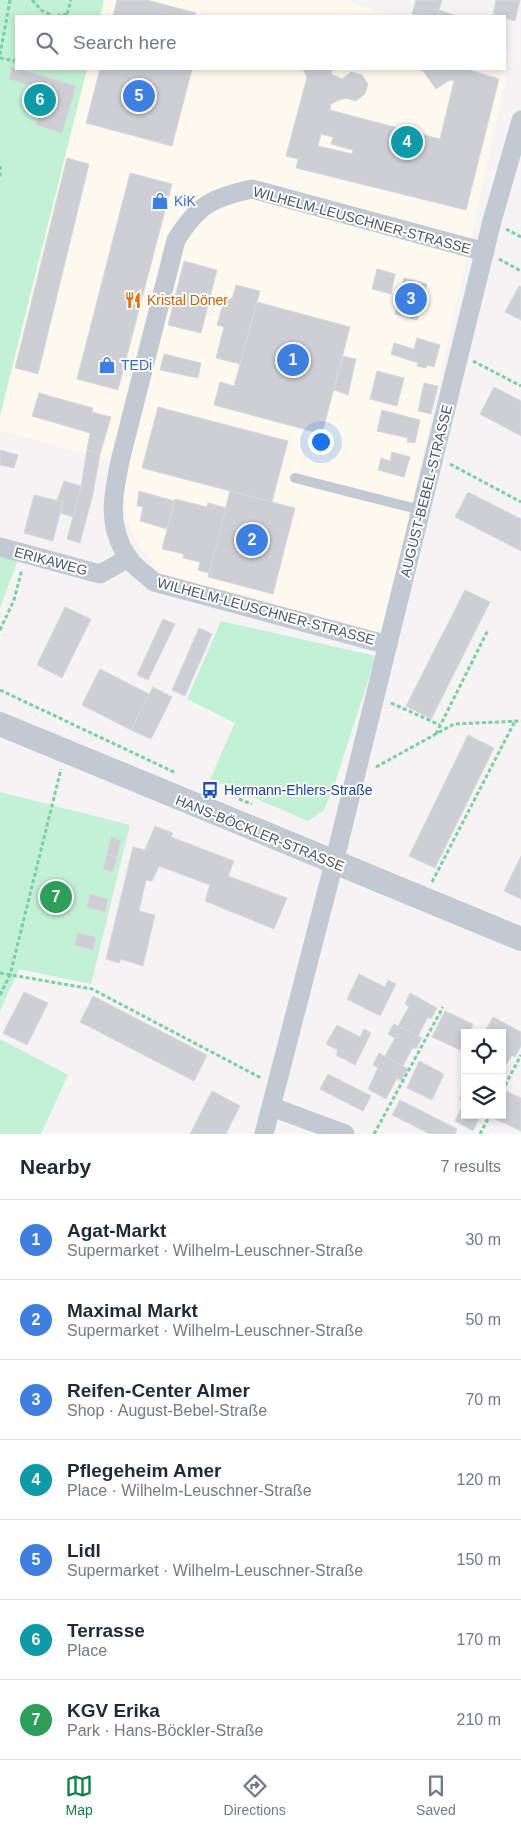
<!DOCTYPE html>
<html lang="en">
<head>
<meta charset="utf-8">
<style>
	:root { --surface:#fff; --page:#f6f6f7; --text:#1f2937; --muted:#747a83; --line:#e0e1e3; --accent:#0b8043 }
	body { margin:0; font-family:Helvetica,sans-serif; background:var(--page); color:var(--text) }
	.controls { position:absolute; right:15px; bottom:15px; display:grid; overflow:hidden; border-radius:0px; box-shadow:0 2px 8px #0003 }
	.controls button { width:45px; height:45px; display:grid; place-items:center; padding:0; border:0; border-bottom:1px solid var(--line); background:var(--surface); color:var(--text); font:25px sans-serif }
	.you { position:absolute; left:320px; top:441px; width:18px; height:18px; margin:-12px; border:4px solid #fff; border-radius:50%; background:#1a73e8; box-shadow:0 0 0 8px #1a73e833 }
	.badge { display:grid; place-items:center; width:32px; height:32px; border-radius:50%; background:var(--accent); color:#fff; font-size:16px; font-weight:700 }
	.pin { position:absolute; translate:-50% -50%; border:2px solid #fff; box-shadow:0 1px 5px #0006 }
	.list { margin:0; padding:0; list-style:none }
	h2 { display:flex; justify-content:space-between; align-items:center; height:65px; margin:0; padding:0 20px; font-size:21px }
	h2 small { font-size:16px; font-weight:400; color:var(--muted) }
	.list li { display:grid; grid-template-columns:32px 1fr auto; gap:15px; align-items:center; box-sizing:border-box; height:80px; padding:0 20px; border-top:1px solid var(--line) }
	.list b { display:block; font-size:19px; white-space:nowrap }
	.list p { margin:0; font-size:16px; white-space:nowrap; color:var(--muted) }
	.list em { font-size:16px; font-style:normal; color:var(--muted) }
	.icon { flex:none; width:28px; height:28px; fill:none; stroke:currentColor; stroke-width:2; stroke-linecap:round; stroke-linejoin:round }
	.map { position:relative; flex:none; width:521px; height:1134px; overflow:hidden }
	.search { position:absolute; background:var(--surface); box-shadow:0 2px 8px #0003; left:15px; right:15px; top:15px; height:55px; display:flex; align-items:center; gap:12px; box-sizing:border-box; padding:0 18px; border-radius:0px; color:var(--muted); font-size:19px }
	.sheet { height:625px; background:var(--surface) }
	nav { display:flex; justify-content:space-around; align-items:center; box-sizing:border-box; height:70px; border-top:1px solid var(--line); background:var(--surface); font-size:14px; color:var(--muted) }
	nav a { display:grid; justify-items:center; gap:2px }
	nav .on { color:var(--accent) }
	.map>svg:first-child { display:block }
	.commercial { fill:#fdf9ef }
	.green { fill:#c3f1d5 }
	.building { fill:#cdcfd5; stroke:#d7d9de; fill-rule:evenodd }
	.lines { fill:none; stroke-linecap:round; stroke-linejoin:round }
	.path { stroke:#7ad0a6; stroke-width:3; stroke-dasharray:4 2.5; stroke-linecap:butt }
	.service { stroke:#c1cad2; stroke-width:10 }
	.minor { stroke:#c1cad2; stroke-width:19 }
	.tertiary { stroke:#c1cad2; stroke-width:24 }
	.labels { text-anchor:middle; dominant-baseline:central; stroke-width:4; stroke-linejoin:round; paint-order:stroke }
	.shop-label { font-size:14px; fill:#366cbe; stroke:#fff; text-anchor:start }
	.street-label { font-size:14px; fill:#4a5661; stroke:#fff }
	.food-label { font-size:14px; fill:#c56008; stroke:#fff; text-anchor:start }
	.transit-label { font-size:14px; fill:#164399; stroke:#fff; text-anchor:start }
</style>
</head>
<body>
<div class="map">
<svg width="521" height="1134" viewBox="0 0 521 1134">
	<rect width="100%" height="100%" fill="#f5f3f3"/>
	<g class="commercial">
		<polygon points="104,0 344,0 393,16 100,16"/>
		<polygon points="505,53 511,55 383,638 164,574 140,548 127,521 123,494 126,466 0,430 0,416 87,69 505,69"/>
	</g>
	<g class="green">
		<polygon points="0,0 104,0 100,16 16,16 16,69 87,69 0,416"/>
		<polygon points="0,552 19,557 0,608"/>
		<polygon points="221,621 376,656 335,783 324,810 308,821 210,779 235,723 187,699"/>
		<polygon points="0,792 130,825 91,984 19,969 0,1011"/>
		<polygon points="0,1039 68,1075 41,1134 0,1134"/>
	</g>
	<g class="building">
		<polygon points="117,0 147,0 196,13 195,16 113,16"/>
		<polygon points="416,0 442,0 437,16 412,14"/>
		<polygon points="496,0 520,0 515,21 505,18 505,16 493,15"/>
		<polygon points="439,10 457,16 437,16"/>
		<polygon points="12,67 50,78 39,113 33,112 40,88 9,79"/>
		<polygon points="100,69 192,69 172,146 86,123"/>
		<path d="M303,69H332L331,74L342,79L351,72L362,75L368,84L365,94L356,101L346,98L337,101L331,104L330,110L440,139L454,81L450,80L436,89L423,71L416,69H466L499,79L466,210L296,168L298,159L286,156L307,77ZM321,134L333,137L331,144L353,150L352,154L318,146Z"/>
		<polygon points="50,78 76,86 62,133 36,125"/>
		<polygon points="67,158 89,164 38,374 15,368"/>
		<polygon points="130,173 172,184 118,390 77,379"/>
		<polygon points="184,261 217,270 201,333 168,325"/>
		<polygon points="377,269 395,274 391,294 372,289"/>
		<polygon points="404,278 427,284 417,320 395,314"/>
		<polygon points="236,285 260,291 240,364 216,358 224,327 217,325 225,297 232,299"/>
		<polygon points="519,286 521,287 521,320 505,312"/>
		<polygon points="257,302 350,327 322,434 214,405 220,382 234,386"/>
		<polygon points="417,338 440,345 434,367 427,365 426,368 417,366 418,363 391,354 394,343 414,349"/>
		<polygon points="164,354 201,363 198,378 160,370"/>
		<polygon points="343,356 356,359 348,395 334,390"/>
		<polygon points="377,371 404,378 397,406 370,399"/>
		<polygon points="424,383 438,386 431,414 418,411"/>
		<polygon points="494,387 521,401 521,436 480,414"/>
		<polygon points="39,393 93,408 92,412 111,417 100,454 87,450 90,433 32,416"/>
		<polygon points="158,407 288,441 272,502 142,468"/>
		<polygon points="382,410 420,420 415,443 407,442 408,438 377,431"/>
		<polygon points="0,450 18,455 14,468 0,465"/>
		<polygon points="87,450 100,454 93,494 80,543 67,539 81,486"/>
		<polygon points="392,452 410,457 404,477 378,470 381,458 390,461"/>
		<polygon points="64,481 81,486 73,517 61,513 63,502 57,500"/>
		<polygon points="139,491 174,501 167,529 140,521 143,507 137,506"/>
		<polygon points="230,491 295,508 273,594 208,577"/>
		<polygon points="468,492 521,519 521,551 455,517"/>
		<polygon points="34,495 63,502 53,541 24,533"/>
		<polygon points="175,499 207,507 208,503 226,508 209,573 198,570 200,562 183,558 184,554 162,549"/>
		<polygon points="465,590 490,602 431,719 406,706"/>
		<polygon points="65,607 91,619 62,678 37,665"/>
		<polygon points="163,619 175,624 148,680 137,675"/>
		<polygon points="199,628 212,634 185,696 172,690"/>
		<polygon points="100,669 149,694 131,730 82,705"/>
		<polygon points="153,687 172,697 151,739 131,730"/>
		<polygon points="468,735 494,748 435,868 409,856"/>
		<polygon points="155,826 173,833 171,837 234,861 228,876 287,898 274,929 205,901 210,885 159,866 152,881 146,880 139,911 155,915 143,966 121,959 119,963 106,959 133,847 145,850"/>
		<polygon points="111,837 121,840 117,857 107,855"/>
		<polygon points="107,855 117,857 113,872 103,869"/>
		<polygon points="521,856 521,899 504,891"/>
		<polygon points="90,894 108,899 105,912 87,907"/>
		<polygon points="78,933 96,937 93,950 75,945"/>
		<polygon points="359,974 385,987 388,980 396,984 380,1016 347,999"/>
		<polygon points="24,992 48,1003 27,1045 3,1033"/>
		<polygon points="410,993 437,1008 431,1019 428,1017 418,1036 398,1026 409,1007 405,1004"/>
		<polygon points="93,996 207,1055 194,1081 80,1022"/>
		<polygon points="445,1011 473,1024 469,1033 465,1033 465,1041 460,1050 432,1037"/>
		<polygon points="493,1017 521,1032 521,1046 515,1057 512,1055 504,1069 502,1068 502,1033 484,1033"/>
		<polygon points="394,1024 422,1038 416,1049 413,1047 403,1066 385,1056 395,1038 388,1034"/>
		<polygon points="337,1025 360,1037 364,1029 371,1033 355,1065 336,1055 338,1050 326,1044"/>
		<polygon points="379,1053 408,1069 401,1081 397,1078 386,1099 368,1089 378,1068 373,1065"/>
		<polygon points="419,1061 444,1074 432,1100 407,1088"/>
		<polygon points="328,1074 371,1096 363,1111 320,1089"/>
		<polygon points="465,1089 465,1115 481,1115 473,1131 455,1121 464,1102 459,1099"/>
		<polygon points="212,1091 240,1106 226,1134 190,1134"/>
		<polygon points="506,1091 521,1098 521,1131 493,1118 494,1115 502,1115 502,1099"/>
		<polygon points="400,1100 457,1129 455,1134 430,1134 392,1115"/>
	</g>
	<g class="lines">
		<g class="path">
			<polyline points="32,0 41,10 53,16"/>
			<polyline points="67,14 71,0"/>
			<polyline points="57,16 63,14 70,16"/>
			<polyline points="0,55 10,0"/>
			<polyline points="0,58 16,61"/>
			<polyline points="0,166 0,177"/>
			<polyline points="506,229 521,237"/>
			<polyline points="499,259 521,271"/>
			<polyline points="473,361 521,386"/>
			<polyline points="450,464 521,502"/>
			<polyline points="0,630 14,600 22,569"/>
			<polyline points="0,690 176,773"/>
			<polyline points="391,703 440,725"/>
			<polyline points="436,734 488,630"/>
			<polyline points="376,767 454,724 521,721"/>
			<polyline points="239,799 252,804"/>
			<polyline points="432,882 515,721"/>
			<polyline points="0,973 92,989 261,1078"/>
			<polyline points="0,995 10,975 61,769"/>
			<polyline points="502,1091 521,1055"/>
			<polyline points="374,1134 443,1007"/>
			<polyline points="480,1134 490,1115"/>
		</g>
		<polyline class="service" points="295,478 421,510"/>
		<g class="minor">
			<polyline points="0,547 100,574 129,558"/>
			<path d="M388,645L154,582C146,574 134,567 128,558C106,524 113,494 121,457L176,240C198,205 211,198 252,189L485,252"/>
			<polyline points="272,1107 345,1134"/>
			<polyline points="264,1134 334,863 492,221 521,120"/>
		</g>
		<polyline class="tertiary" points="0,724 521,939"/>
	</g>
	<defs>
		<g id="shop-bare" transform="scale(1.35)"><path d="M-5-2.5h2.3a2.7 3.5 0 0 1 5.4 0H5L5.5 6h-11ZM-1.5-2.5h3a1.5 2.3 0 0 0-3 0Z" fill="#3f7fe0" stroke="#fff" stroke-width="2.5" paint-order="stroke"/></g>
		<g id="restaurant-bare" transform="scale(1.35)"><path d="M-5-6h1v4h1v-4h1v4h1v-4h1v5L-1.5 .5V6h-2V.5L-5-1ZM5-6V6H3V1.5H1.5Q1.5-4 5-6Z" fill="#e8710a" stroke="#fff" stroke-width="2.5" paint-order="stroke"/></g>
		<g id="bus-bare" transform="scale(1.35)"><path d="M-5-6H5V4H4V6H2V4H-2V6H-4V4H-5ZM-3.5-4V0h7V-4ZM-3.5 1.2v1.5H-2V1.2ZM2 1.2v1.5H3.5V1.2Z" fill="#1a4fb4" stroke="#fff" stroke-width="2.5" paint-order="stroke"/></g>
	</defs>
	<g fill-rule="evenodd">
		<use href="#shop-bare" x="160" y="201"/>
		<use href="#restaurant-bare" x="133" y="300"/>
		<use href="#shop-bare" x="107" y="365"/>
		<use href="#bus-bare" x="210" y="790"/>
	</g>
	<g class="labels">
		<g class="shop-label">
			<text x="174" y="201">KiK</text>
			<text x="121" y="365">TEDi</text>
		</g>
		<g class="street-label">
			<text transform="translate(362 220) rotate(15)">WILHELM-LEUSCHNER-STRASSE</text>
			<text transform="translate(426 491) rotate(-76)">AUGUST-BEBEL-STRASSE</text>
			<text transform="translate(51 561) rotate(15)">ERIKAWEG</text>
			<text transform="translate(266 611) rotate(15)">WILHELM-LEUSCHNER-STRASSE</text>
			<text transform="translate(260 833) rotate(22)">HANS-BÖCKLER-STRASSE</text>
		</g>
		<g class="food-label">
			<text x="147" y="300">Kristal Döner</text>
		</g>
		<g class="transit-label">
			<text x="224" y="790">Hermann-Ehlers-Straße</text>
		</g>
	</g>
</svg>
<div class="controls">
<button><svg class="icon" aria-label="locate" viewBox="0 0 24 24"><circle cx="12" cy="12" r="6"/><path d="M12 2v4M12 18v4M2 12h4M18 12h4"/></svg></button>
<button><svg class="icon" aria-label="layers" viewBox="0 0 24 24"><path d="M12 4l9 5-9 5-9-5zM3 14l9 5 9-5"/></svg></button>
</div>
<div class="you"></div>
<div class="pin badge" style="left:293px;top:360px;background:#3f7fe0">1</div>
<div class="pin badge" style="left:252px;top:540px;background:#3f7fe0">2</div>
<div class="pin badge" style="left:411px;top:299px;background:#3f7fe0">3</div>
<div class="pin badge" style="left:407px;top:142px;background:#0f9aa8">4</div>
<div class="pin badge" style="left:139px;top:96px;background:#3f7fe0">5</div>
<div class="pin badge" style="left:40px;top:100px;background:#0f9aa8">6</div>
<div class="pin badge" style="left:56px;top:897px;background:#2e9e5b">7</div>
<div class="search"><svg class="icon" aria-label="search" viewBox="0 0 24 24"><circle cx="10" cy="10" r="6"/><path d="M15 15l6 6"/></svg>Search here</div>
</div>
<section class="sheet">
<h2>Nearby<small>7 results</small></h2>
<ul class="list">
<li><span class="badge" style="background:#3f7fe0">1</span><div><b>Agat-Markt</b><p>Supermarket · Wilhelm-Leuschner-Straße</p></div><em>30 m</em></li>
<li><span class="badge" style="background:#3f7fe0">2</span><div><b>Maximal Markt</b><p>Supermarket · Wilhelm-Leuschner-Straße</p></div><em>50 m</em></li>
<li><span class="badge" style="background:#3f7fe0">3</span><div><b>Reifen-Center Almer</b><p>Shop · August-Bebel-Straße</p></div><em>70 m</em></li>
<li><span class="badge" style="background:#0f9aa8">4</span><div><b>Pflegeheim Amer</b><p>Place · Wilhelm-Leuschner-Straße</p></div><em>120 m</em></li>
<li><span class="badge" style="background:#3f7fe0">5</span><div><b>Lidl</b><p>Supermarket · Wilhelm-Leuschner-Straße</p></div><em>150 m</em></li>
<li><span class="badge" style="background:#0f9aa8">6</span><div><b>Terrasse</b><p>Place</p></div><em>170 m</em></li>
<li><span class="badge" style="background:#2e9e5b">7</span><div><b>KGV Erika</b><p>Park · Hans-Böckler-Straße</p></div><em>210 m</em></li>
</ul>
</section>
<nav>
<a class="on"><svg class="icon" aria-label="map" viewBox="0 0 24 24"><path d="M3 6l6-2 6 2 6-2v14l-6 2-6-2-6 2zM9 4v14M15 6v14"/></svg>Map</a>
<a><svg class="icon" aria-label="directions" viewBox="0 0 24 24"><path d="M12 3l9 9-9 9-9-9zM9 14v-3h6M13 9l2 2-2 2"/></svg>Directions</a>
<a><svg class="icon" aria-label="saved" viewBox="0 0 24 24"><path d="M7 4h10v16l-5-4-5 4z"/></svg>Saved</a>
</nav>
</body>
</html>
